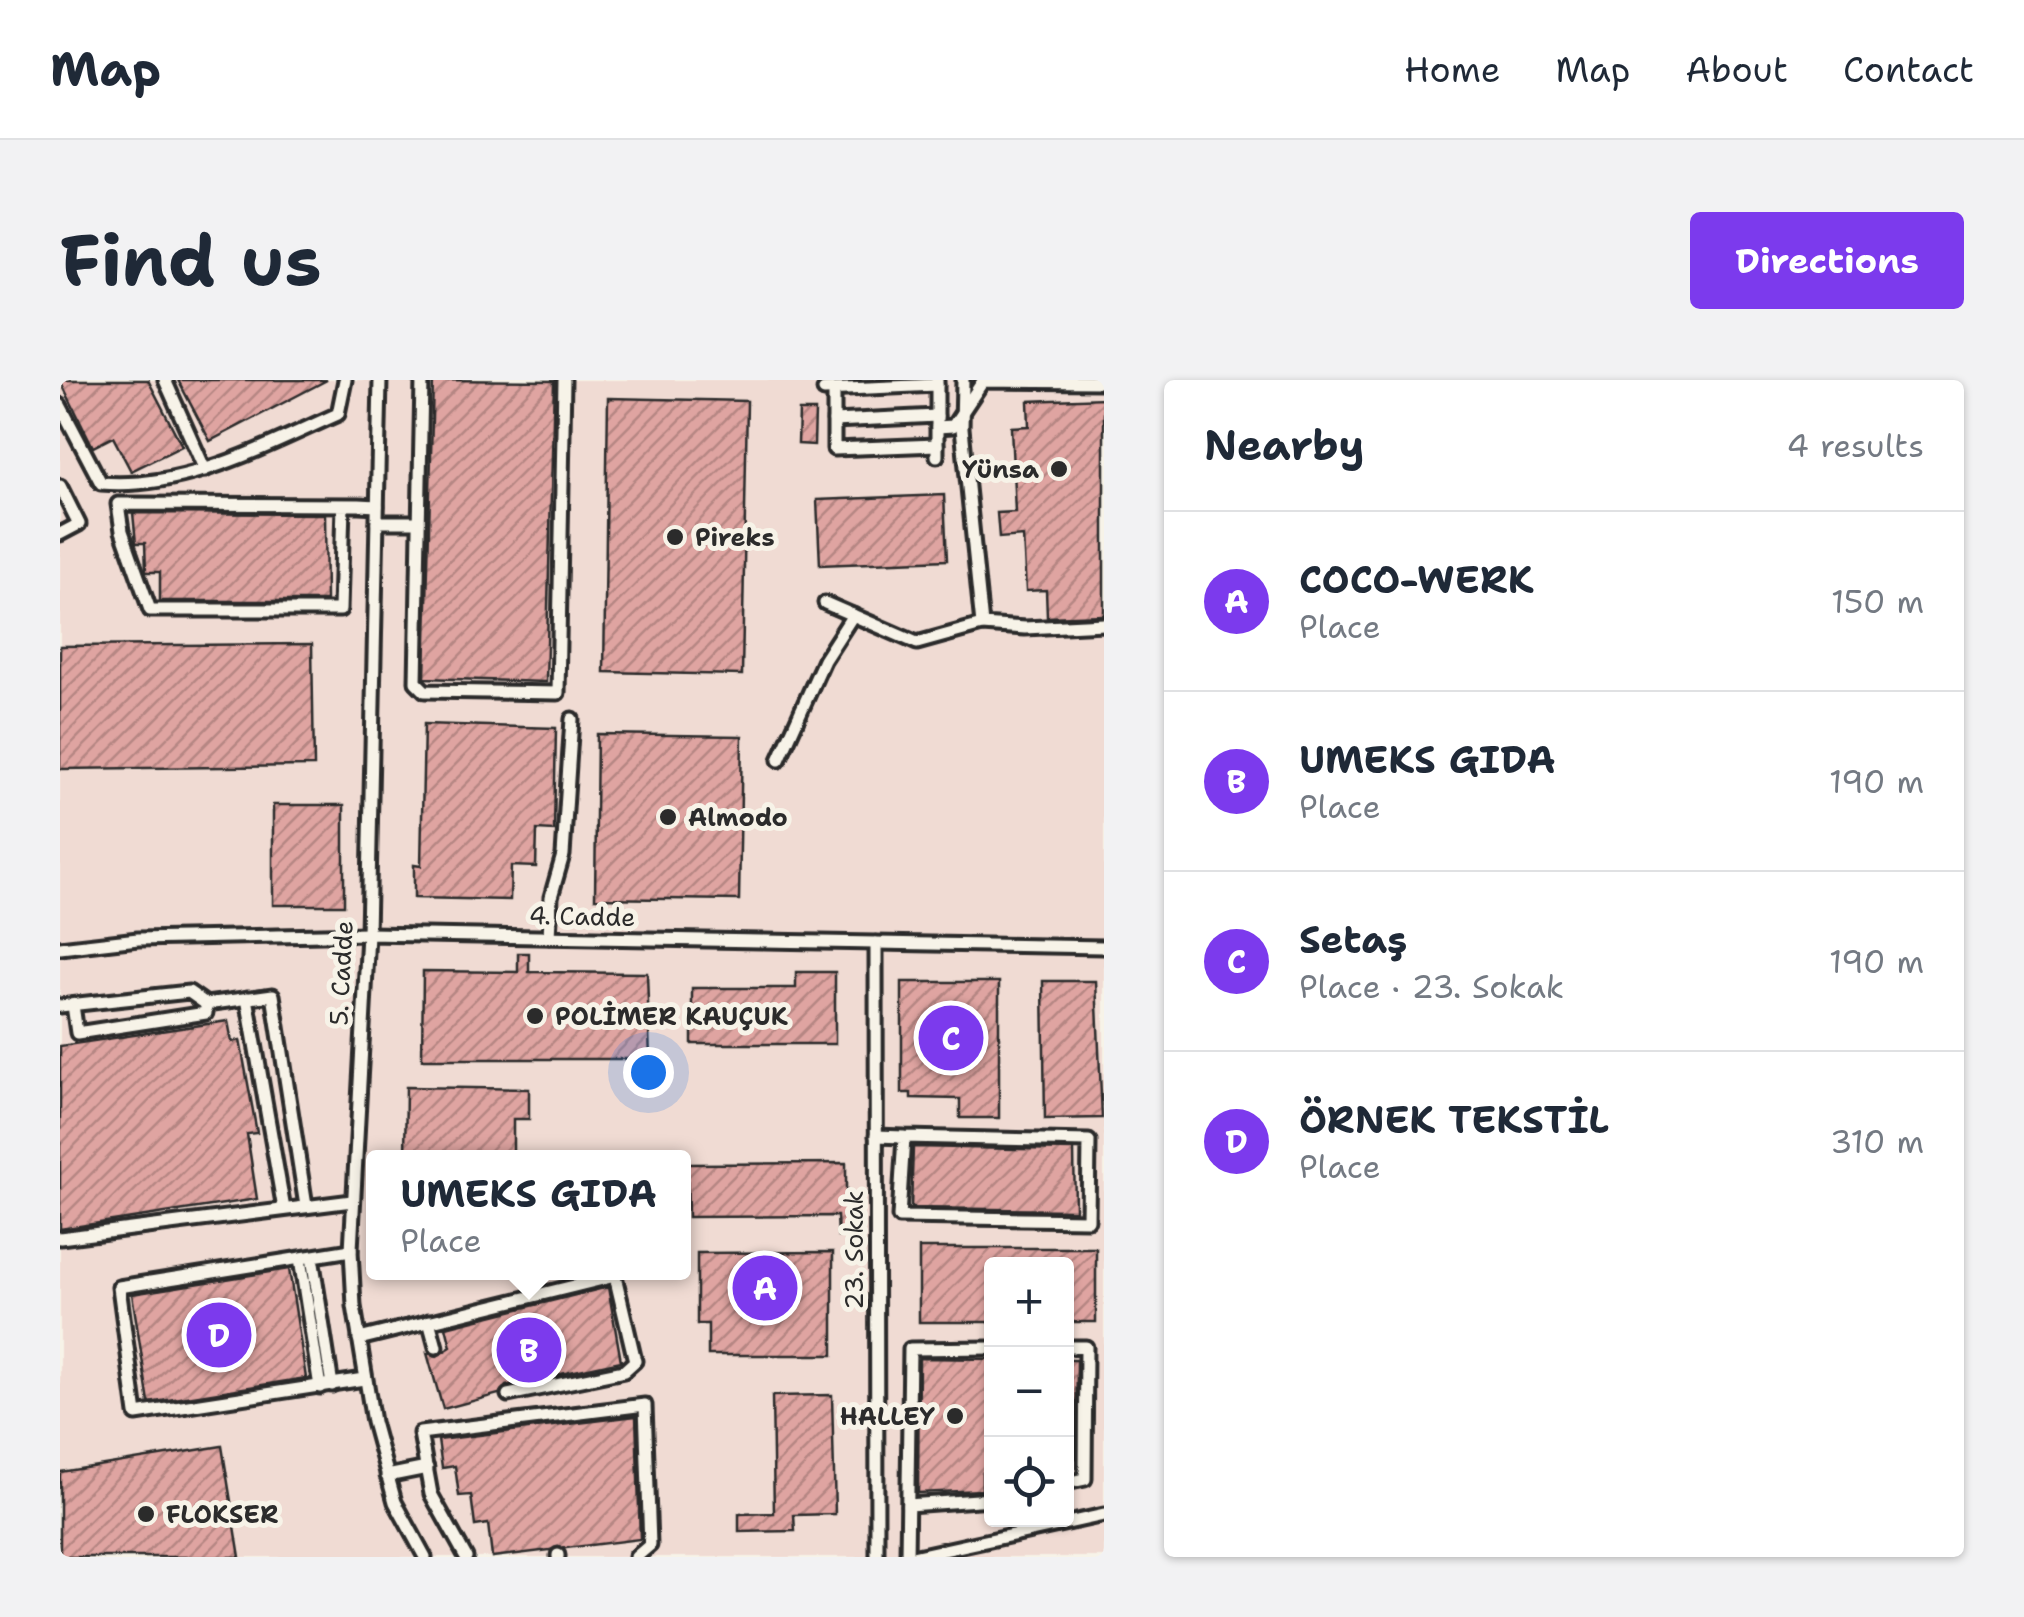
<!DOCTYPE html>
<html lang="en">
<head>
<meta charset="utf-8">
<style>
	:root { --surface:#fff; --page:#f2f2f3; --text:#1f2937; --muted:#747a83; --line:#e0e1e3; --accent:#7c3aed }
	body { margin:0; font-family:"Shantell Sans",sans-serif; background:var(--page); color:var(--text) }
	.controls { position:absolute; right:30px; bottom:30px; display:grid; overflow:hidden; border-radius:10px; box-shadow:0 2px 8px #0004 }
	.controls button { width:90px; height:90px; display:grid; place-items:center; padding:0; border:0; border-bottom:2px solid var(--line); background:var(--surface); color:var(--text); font:50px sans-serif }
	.you { position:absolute; left:588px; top:692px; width:35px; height:35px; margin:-25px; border:8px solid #fff; border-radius:50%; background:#1a73e8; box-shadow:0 0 0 15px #1a73e833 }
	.badge { display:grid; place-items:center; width:65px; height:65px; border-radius:50%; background:var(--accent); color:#fff; font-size:32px; font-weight:700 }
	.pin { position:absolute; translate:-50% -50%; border:5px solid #fff; box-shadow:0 2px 10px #0006 }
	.popup { position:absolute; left:306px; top:770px; width:325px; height:130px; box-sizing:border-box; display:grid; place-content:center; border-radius:10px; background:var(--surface); filter:drop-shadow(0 2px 8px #0005); font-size:32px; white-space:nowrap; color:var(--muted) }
	.popup b { font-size:38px; color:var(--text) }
	.popup::after { content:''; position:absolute; left:50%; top:100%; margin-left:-20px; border:20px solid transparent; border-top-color:var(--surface) }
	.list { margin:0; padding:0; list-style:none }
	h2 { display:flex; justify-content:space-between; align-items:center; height:130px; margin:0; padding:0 40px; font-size:42px }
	h2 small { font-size:32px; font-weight:400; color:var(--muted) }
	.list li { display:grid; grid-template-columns:65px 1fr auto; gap:30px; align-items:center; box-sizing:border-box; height:180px; padding:0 40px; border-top:2px solid var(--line) }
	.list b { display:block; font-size:38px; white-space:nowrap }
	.list p { margin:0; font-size:32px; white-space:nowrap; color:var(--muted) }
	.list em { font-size:32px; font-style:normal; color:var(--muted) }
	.icon { flex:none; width:55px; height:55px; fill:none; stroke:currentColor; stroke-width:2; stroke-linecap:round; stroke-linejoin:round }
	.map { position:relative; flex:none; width:1044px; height:1177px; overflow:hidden; border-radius:10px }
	header { display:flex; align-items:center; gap:60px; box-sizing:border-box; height:140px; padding:0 50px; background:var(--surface); border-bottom:2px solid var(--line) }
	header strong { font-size:48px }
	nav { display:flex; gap:55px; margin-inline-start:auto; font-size:35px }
	.intro { display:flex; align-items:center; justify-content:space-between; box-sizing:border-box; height:240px; padding:0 60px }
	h1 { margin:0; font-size:70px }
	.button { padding:25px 45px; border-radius:10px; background:var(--accent); color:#fff; font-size:35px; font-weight:700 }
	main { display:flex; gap:60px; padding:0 60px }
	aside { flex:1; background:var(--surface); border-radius:10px; box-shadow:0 2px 8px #0004 }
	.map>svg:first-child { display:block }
	.built { fill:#f0dbd3; fill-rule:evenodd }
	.building { fill:url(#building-hatch); stroke:#2b2b2b; stroke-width:2.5 }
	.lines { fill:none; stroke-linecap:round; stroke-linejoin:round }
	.minor-casing { stroke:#2b2b2b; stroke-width:19 }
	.minor { stroke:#f7f3e8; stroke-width:11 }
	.poi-dot { fill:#2b2b2b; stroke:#f7f3e8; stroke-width:4 }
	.labels { text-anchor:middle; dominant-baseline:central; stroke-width:10; stroke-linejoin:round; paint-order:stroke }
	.poi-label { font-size:25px; font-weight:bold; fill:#2b2b2b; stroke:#f7f3e8; text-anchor:start }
	.street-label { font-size:25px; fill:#2b2b2b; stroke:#f7f3e8 }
</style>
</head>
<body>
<header>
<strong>Map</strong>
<nav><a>Home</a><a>Map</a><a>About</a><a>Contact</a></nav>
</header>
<div class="intro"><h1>Find us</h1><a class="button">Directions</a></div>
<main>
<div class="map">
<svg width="1044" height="1177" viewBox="0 0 1044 1177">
	<defs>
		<pattern id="building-hatch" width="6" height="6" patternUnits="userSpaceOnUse" patternTransform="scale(2.5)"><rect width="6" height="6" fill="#dfa4a1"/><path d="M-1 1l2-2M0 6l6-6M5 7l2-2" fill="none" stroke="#b58683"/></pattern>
	</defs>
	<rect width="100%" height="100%" fill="#f7f3e8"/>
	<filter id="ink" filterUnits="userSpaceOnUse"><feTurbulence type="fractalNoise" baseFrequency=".01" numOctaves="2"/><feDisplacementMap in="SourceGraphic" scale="20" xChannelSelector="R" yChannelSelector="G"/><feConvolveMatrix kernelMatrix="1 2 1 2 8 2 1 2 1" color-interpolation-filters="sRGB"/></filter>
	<g filter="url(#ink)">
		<path class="built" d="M0,0H1044V1177H0ZM314,778H624V892H314ZM932,884H1006V1140H932Z"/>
		<g class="building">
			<polygon points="0,0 88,0 122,66 71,91 53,57 33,67"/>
			<polygon points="118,0 267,0 150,61"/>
			<polygon points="373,0 494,1 486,302 365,298"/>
			<polygon points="548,18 687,21 682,295 544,292"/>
			<polygon points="1044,18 1044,235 987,237 986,210 966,211 963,156 939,158 937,133 955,132 951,47 969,46 968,21"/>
			<polygon points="739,31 755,31 754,65 738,64"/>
			<polygon points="884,115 887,180 760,185 757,120"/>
			<polygon points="73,133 265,134 266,221 100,221 100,192 86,192 85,163 76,163"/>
			<polygon points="252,264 254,386 0,389 0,266"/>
			<polygon points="364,344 496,348 494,451 477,450 476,487 451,486 450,520 354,518 354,485 361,486"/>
			<polygon points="537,354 682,356 679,520 535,518"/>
			<rect x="213" y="425" width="71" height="100"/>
			<polygon points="458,573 469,573 469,592 587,593 590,679 362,679 363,591 458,592"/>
			<polygon points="736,592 775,592 775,664 632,664 632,608 736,608"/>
			<polygon points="983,601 1036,601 1042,738 985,739"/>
			<polygon points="842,602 939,602 939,738 900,738 900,719 851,718 851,713 842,713"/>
			<polygon points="168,641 172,662 180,660 197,753 187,754 197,819 0,849 0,666"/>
			<polygon points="346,707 469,709 469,739 453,739 453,778 345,778"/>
			<polygon points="853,767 1014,770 1015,830 851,828"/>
			<polygon points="786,783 786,843 800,843 801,856 778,857 777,836 628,837 627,784"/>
			<polygon points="859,868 1036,868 1036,942 1006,942 1006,884 932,884 932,942 859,942"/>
			<polygon points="773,872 773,975 648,975 648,944 637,944 637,873"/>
			<polygon points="229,889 246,998 89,1023 72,914"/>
			<polygon points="548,907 561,981 446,1006 439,1014 383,1029 367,973 377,976 391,967 386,947"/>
			<polygon points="859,978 932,979 932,1093 922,1093 922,1110 858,1113"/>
			<polygon points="1006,980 1017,980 1016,1078 1006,1078"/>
			<polygon points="772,1015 775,1134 734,1135 735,1151 679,1152 679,1134 714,1133 712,1016"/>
			<polygon points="576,1036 580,1159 432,1177 428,1144 415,1146 411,1115 399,1116 395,1086 382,1088 378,1060"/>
			<polygon points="162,1066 180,1177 0,1177 0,1092"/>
		</g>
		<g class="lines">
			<g class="minor-casing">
				<g id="minor">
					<polyline points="105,0 145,90"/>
					<polyline points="320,0 308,554 291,870 294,926 313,1042 335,1122 365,1177"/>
					<polyline points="362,0 356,302 365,311 498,313 504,0"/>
					<polyline points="877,0 877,76"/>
					<polyline points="903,0 902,48 922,245 965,248 1044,244"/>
					<polyline points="764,10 877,5"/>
					<polyline points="774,10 774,69 877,65"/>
					<path d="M0,25L41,103C124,110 203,67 278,34L285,0"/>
					<polyline points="774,41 877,36"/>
					<polyline points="877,47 893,46 923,1 1044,2"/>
					<polyline points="0,106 19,144 0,154"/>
					<polyline points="283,125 280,230 90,230 62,151 58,124 299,125 317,126"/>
					<polyline points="317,142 359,142"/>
					<polyline points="765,223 857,263 922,245"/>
					<polyline points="719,380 764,280 793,235"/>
					<polyline points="489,557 491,517 503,475 512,339"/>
					<polyline points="816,563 817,1177"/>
					<polyline points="0,568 78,559 308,554 1044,567"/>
					<polyline points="187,618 224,829"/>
					<polyline points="13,625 17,653 146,633 146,624"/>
					<polyline points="0,626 129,612 146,624 213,615 246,826"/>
					<polyline points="816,756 844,757 839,837 1028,840 1029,761 844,757"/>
					<polyline points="0,858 292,821"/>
					<polyline points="291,870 59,907 76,1034 304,999"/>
					<polyline points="252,877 272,1005"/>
					<polyline points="240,879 260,1007"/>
					<polyline points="369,941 376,967"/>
					<polyline points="299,959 555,896 575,981 564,991 448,1015"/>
					<polyline points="1006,967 1026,967 1025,1099 1006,1103"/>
					<polyline points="327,1096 367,1088"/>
					<polyline points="848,1125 932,1119"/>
					<polyline points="498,1175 498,1177"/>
					<polyline points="406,1177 371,1114 360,1053 585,1025 590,1165 576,1177"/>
					<polyline points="847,1177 850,969 932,968"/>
					<polyline points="852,1177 1044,1135"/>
				</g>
			</g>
			<use href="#minor" class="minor"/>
		</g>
	</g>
	<g class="poi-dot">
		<circle cx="999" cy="89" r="10"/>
		<circle cx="615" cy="157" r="10"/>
		<circle cx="608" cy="437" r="10"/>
		<circle cx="475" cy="636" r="10"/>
		<circle cx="895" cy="1036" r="10"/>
		<circle cx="86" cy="1134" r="10"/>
	</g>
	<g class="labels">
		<g class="poi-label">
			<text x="979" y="89" text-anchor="end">Yünsa</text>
			<text x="635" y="157">Pireks</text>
			<text x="628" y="437">Almodo</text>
			<text x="495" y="636">POLİMER KAUÇUK</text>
			<text x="875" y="1036" text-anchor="end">HALLEY</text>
			<text x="106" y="1134">FLOKSER</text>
		</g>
		<g class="street-label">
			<text transform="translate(522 536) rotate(1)">4. Cadde</text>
			<text transform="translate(281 593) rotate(-87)">5. Cadde</text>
			<text transform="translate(794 870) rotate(-90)">23. Sokak</text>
		</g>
	</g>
</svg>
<div class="controls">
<button>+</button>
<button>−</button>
<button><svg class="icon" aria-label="locate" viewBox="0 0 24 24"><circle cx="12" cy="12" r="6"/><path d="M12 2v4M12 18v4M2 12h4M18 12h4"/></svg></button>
</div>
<div class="you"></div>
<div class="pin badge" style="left:705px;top:908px">A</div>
<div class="pin badge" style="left:469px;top:970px">B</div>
<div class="popup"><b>UMEKS GIDA</b>Place</div>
<div class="pin badge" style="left:891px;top:658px">C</div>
<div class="pin badge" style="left:159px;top:955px">D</div>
</div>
<aside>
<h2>Nearby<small>4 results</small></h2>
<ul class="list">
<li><span class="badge">A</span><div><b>COCO-WERK</b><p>Place</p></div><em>150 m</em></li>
<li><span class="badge">B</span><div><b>UMEKS GIDA</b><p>Place</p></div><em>190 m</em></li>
<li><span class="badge">C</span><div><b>Setaş</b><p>Place · 23. Sokak</p></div><em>190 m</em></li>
<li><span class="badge">D</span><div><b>ÖRNEK TEKSTİL</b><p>Place</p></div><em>310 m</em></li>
</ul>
</aside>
</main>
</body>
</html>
